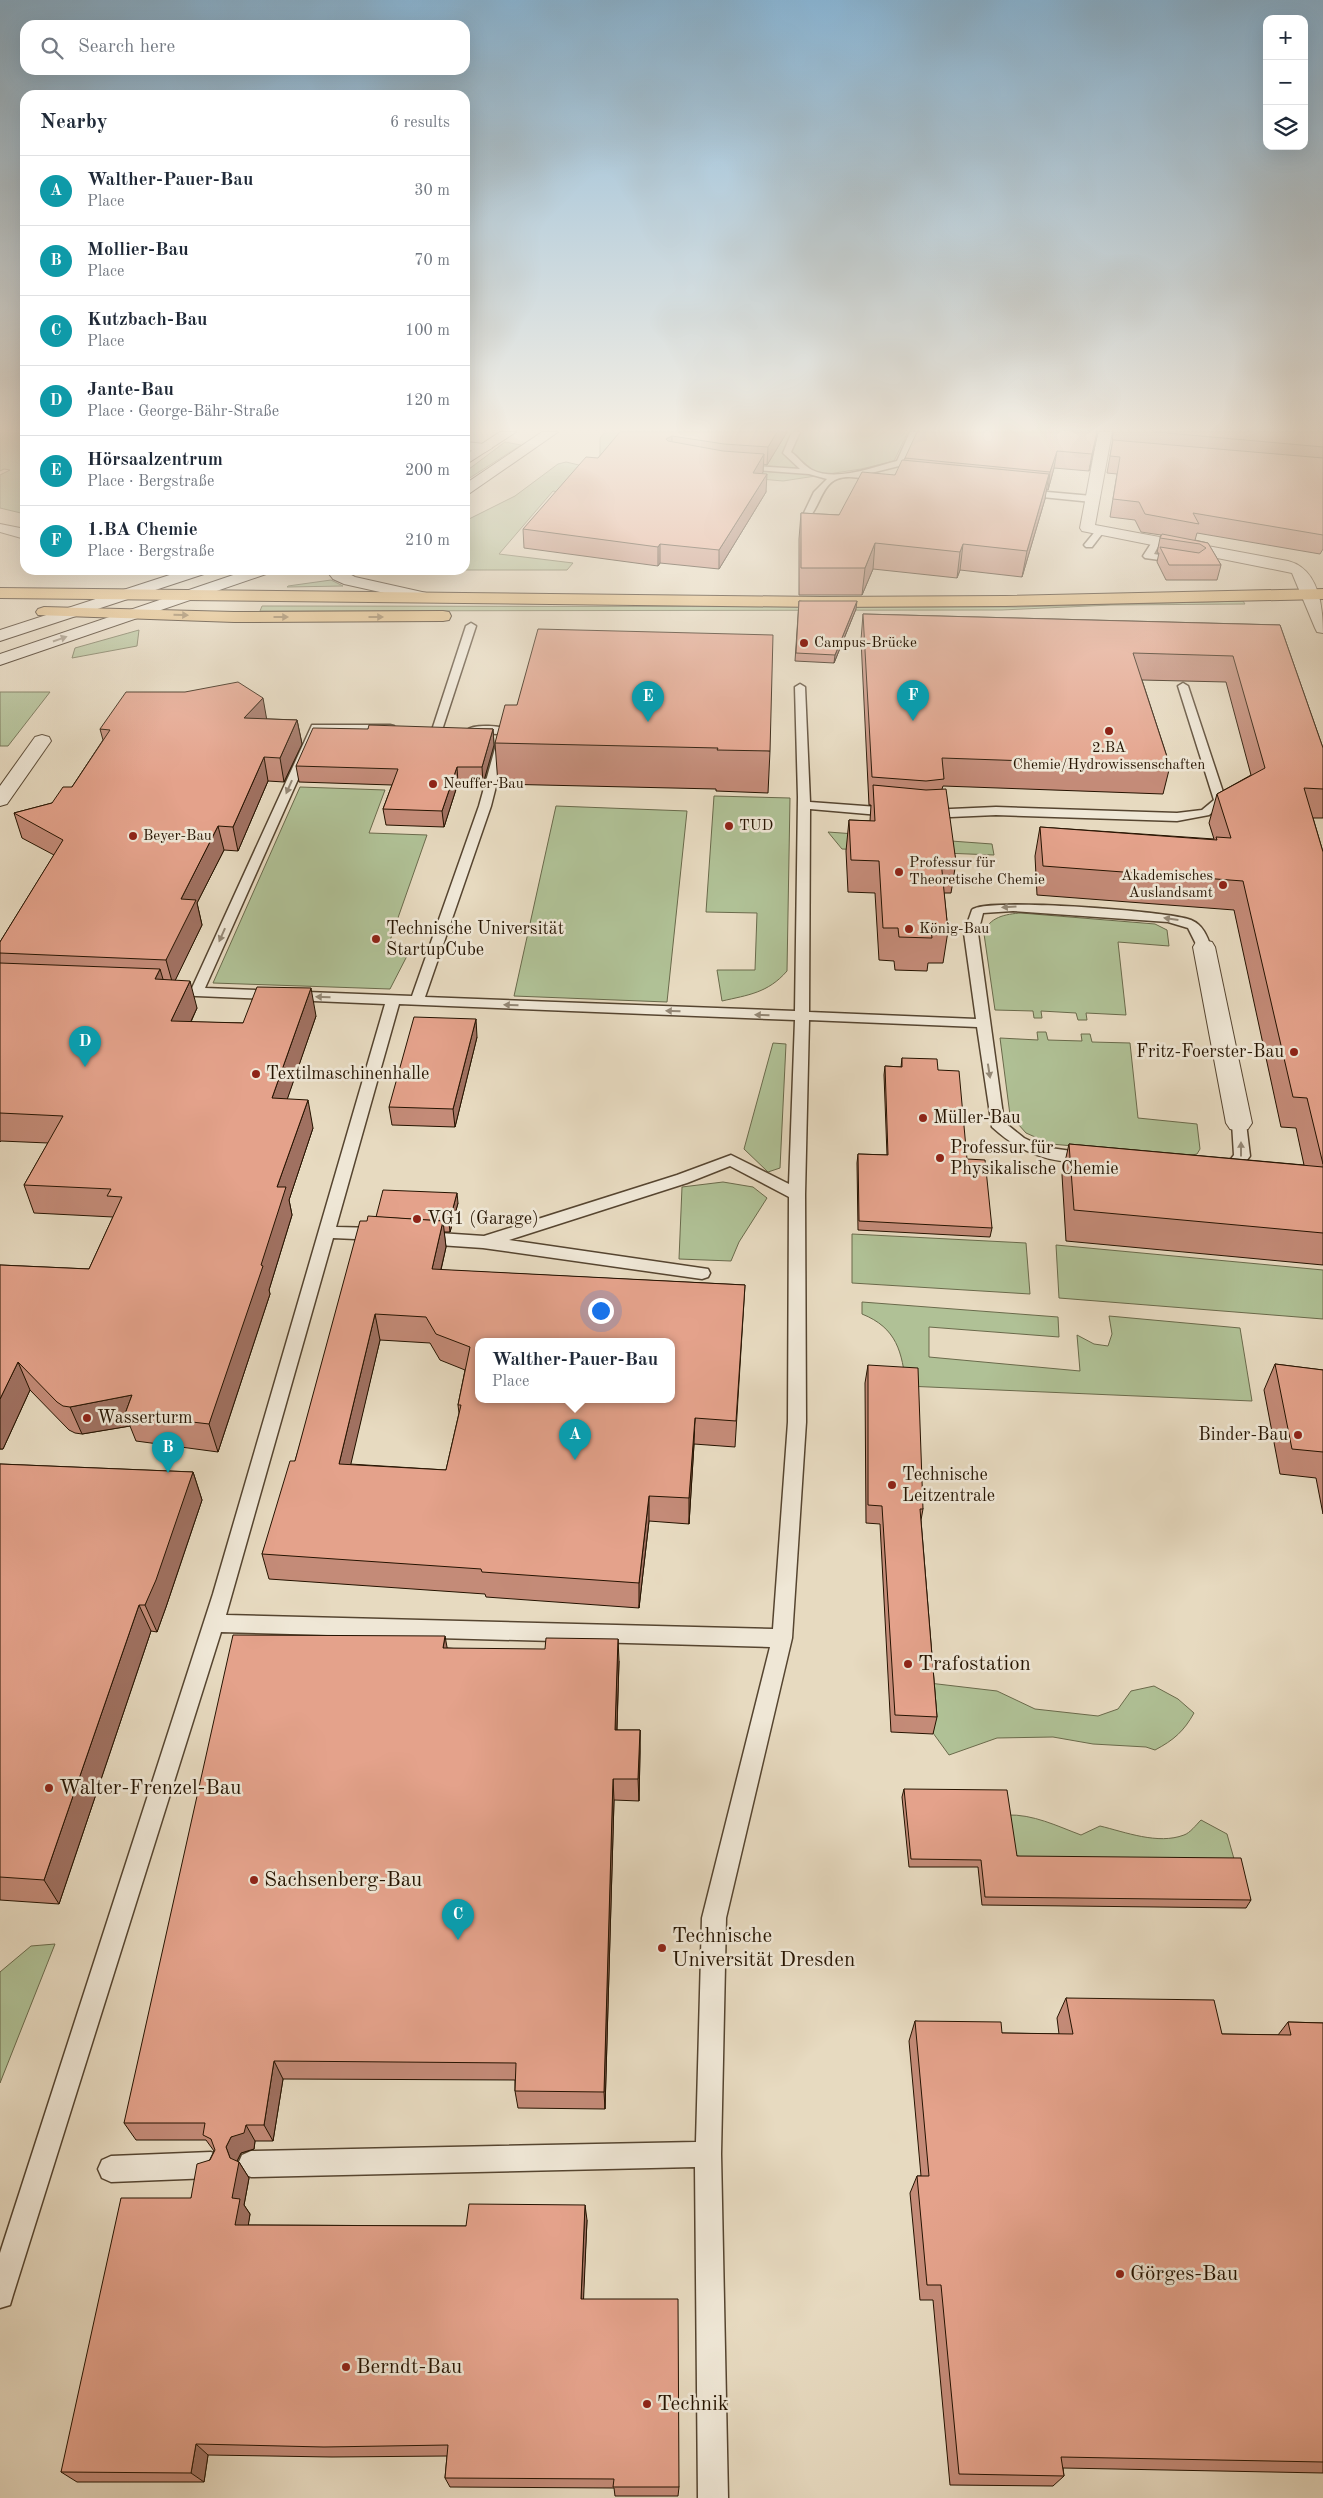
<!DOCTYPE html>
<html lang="en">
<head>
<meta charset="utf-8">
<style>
	:root { --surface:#fff; --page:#f2f2f3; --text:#1f2937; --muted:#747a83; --line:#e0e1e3; --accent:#db2777 }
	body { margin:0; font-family:"Old Standard TT",serif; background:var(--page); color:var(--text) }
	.controls { position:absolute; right:15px; top:15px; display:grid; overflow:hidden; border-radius:10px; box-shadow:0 5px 20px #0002 }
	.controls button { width:45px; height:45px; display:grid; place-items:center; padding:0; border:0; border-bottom:1px solid var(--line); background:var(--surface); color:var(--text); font:25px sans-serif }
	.you { position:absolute; left:600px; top:1310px; width:18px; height:18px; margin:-12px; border:4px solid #fff; border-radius:50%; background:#1a73e8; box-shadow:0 0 0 8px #1a73e833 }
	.badge { display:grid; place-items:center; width:32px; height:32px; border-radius:50%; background:var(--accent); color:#fff; font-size:16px; font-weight:700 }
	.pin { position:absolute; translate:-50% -41px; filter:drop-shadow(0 1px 2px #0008) }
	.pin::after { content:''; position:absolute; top:26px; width:18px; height:15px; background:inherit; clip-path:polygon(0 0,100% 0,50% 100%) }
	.popup { position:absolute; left:475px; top:1338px; width:200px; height:65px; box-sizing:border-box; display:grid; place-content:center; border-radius:10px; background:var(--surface); filter:drop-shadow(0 1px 4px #0005); font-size:16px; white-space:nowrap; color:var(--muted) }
	.popup b { font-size:19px; color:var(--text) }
	.popup::after { content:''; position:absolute; left:50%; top:100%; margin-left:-10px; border:10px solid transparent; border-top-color:var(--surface) }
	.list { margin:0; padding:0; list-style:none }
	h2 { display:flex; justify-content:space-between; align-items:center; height:65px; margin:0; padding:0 20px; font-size:21px }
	h2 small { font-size:16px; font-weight:400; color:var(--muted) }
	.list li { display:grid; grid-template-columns:32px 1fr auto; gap:15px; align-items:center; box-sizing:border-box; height:70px; padding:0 20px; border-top:1px solid var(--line) }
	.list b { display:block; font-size:19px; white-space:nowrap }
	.list p { margin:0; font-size:16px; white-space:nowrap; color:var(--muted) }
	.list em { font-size:16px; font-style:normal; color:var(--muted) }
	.icon { flex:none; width:28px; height:28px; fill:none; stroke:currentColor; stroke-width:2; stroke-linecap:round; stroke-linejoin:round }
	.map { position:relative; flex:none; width:1323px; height:2498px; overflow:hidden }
	.search { position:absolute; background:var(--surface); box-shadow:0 5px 20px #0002; left:20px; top:20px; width:450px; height:55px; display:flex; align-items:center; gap:12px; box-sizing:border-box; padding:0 18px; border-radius:15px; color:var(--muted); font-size:19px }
	.panel { position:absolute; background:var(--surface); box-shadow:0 5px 20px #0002; left:20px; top:90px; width:450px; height:485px; border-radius:15px }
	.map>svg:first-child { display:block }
	.green { fill:#b0c196; stroke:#6a6a4b }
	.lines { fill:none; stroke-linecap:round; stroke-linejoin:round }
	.lane-casing { stroke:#564530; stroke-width:3 }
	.street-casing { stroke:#564530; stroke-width:2 }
	.secondary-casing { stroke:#251300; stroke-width:2 }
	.primary-casing { stroke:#251300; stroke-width:2 }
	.lane { fill:#efe7d6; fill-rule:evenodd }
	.street { fill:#efe7d6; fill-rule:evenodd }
	.secondary { fill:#efe7d6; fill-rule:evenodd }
	.primary { fill:#e4bd80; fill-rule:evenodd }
	.wall { fill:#c48b78; stroke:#251300; fill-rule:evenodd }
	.shaded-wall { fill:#a07161; stroke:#251300 }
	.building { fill:#e4a28b; stroke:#251300; fill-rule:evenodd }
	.oneway { fill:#8e7046 }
	.oneway2 { fill:#948876 }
	.poi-dot { fill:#8f2418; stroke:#efe7d6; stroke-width:2 }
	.labels { text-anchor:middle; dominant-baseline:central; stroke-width:5; stroke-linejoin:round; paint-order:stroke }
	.far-poi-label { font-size:15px; fill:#251300; stroke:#efe7d6; text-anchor:start }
	.poi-label { font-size:18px; fill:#251300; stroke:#efe7d6; text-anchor:start }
	.near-poi-label { font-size:21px; fill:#251300; stroke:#efe7d6; text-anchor:start }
</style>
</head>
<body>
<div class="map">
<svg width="1323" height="2498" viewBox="0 0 1323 2498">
	<rect width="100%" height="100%" fill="#e7dac0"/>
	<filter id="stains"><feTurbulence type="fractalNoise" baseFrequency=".004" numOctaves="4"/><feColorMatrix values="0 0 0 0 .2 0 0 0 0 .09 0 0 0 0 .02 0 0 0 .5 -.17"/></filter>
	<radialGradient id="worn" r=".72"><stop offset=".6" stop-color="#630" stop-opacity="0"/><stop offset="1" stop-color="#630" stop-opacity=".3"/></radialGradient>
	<g class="green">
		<polygon points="0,432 25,434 25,514 0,508 0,475 10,470 4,469 0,471"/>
		<polygon points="605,432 644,432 600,462 600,438"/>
		<polygon points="786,432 908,432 894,461 861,469 783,481 648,469"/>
		<polygon points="505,442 521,445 465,481 465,472"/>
		<polygon points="566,462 579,465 558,492 553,491 499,554 573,563 567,570 465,570 465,521 515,496 558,464"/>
		<polygon points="331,580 343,586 287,587 288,586"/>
		<polygon points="1243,601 1245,604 1111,605 1002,610 260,611 262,606 1016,607"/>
		<polygon points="139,630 137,646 72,658 75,648"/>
		<polygon points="0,692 50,692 8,746 0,746"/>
		<polygon points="300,787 385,790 369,833 427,835 386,952 408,954 390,989 213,983"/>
		<path d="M714,796L790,798L787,971C768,993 748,995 722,1001L717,970H755L757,913L706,912Z"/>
		<polygon points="556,806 687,811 667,1002 514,996"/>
		<polygon points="828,832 992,844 994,855 842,849"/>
		<path d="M1021,913L1155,924L1167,930L1169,946L1118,942L1126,1015L1086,1013L1087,1020H1078L1076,1013L1041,1011L1042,1018H1034L1033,1011L995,1010L984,934C988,917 1006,914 1021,913Z"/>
		<polygon points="1037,1032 1046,1032 1048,1040 1082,1041 1081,1034 1090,1034 1092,1042 1130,1043 1138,1118 1197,1124 1200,1149 1197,1154 1188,1156 1051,1144 1026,1133 1010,1115 1000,1038 1038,1040"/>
		<polygon points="773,1043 786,1044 780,1168 768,1172 744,1149"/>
		<polygon points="723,1182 753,1187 767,1198 739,1242 731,1261 679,1259 682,1187"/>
		<polygon points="852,1234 1026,1243 1030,1294 852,1283"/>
		<polygon points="1056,1245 1323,1270 1323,1319 1059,1298"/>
		<path d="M862,1302L1058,1317L1059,1337L929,1327V1357L1080,1371L1077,1335L1094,1344L1108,1346L1112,1334L1109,1316L1240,1328L1252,1401L906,1386C902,1352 897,1328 862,1314Z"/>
		<path d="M929,1683L997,1691L1035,1709L1098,1716L1118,1709L1131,1691L1154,1686L1178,1699L1194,1713C1184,1731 1174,1740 1155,1750L1146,1747L1093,1744L1053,1737L997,1738L949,1755L933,1733Z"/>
		<path d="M1007,1815C1033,1814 1057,1826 1081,1835L1100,1826C1125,1832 1158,1845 1184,1835C1190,1833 1196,1825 1201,1820L1227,1834L1236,1866L1014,1864Z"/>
		<polygon points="55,1944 0,2083 0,1972 31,1946"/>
	</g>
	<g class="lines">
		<g class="lane-casing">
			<g id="lane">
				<path d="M792,432H800L791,452C799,458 804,466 812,470C836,482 873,467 897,461L910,432H918L903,465L867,474L884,476V480C869,482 852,473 837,479C821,485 818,513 807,518L803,515L814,492L827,479L809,474L741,469L737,467L741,465L800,469L783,453Z"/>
				<polygon points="1025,490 1092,496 1096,499 1092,502 1022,495 1022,491"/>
				<polygon points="1098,528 1105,530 1092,547 1086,547 1084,545"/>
				<polygon points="1157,538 1161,541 1154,554 1182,559 1182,563 1145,558 1143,556 1154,539"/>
				<polygon points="471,623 476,626 442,730 437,733 433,732 432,730 466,626"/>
				<polygon points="1183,683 1188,686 1226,801 1209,815 1177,821 996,815 928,818 922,814 928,810 996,807 1177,813 1202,810 1214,800 1178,686"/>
				<path d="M800,684L805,687L810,802L891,808L897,812L891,816L810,809L809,1012L976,1019L964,933L972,910C982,897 1170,911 1191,920C1203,925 1207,936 1211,947L1204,951L1199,950L1188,928L1168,922L1013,911L983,913L978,933L1004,1122L1024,1138L1043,1147L1093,1154L1096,1158L1093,1162C1086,1164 1078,1162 1070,1162C1038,1159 1015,1148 992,1127L977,1027L809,1020L805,1194L806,1422L792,1638L726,1918L721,2154L728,2498H698L695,2167L251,2177L242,2173L238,2164L242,2155L251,2151L696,2142L702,1918L770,1647L221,1632L13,2295L10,2305L0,2308V2253L213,1594L385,1004L173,995L166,991L173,987L192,988L312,725H390L394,726V730H320L205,988L412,996L479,806L499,734L472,733L467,730C473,724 504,725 510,731L491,806L425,997L795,1011L798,797L795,687ZM399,1004L795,1020L789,1184L731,1155L677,1175L484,1236L424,1232L418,1234L416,1238L418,1242L424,1244L483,1248L702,1279L708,1277L710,1273L708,1269L509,1240L687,1183L730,1166L789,1197L788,1422L773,1629L226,1615L333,1238L377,1240L383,1238L385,1234L383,1230L377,1228L336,1227Z"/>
				<path d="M1239,1118L1246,1123L1250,1156C1243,1167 1227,1174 1214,1171L1211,1167L1214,1163L1231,1159L1234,1155L1232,1123Z"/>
				<polygon points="211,2152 220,2156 224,2165 220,2174 211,2178 111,2182 102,2178 98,2169 102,2160 111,2156"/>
			</g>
		</g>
		<g class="street-casing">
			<g id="street">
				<path d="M1098,432H1112L1095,525L1288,561C1319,569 1323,606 1323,633L1317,632L1315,628L1292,573L1082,531L1080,528Z"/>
				<polygon points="465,442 485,444 492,448 485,452 465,450"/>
				<polygon points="0,524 25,529 25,539 0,532"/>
				<polygon points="42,735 49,737 51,741 7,804 0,806 0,786 35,737"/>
				<polygon points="1204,940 1212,942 1215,947 1252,1123 1248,1129 1239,1131 1230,1129 1226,1123 1193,947 1196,942"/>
			</g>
		</g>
		<g class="secondary-casing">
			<g id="secondary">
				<polygon points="500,432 516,432 465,465 465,455"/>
				<polygon points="542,432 558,432 470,493 465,494 465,484"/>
				<polygon points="185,570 209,570 207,573 0,641 0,630"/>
				<polygon points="248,570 271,570 269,573 0,665 0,654"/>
				<polygon points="326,570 342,570 355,577 431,594 433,597 425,602 344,584 333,579"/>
			</g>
		</g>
		<g class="primary-casing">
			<g id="primary">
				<polygon points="0,588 821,597 1005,596 1323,589 1323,599 1005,606 821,607 0,598"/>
				<polygon points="44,607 234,612 443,611 449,612 451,616 449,620 443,621 234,622 38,615 36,612 38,609"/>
			</g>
		</g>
		<use href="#lane" class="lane"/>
		<use href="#street" class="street"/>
		<use href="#secondary" class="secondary"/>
		<use href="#primary" class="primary"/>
	</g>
	<g class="wall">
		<polygon points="620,432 787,432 767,465 763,464 763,472 762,474 766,492 719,569 660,563 658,566 524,548 523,529 598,458"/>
		<polygon points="1098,432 1089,471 1054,468 1048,490 1046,490 1045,499 1022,577 960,570 957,578 873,569 862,595 799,595 799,539 801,513 839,515 895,475 905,458"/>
		<polygon points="1113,432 1323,432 1323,549 1320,554 1197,533 1195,540 1208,543 1221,565 1217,580 1166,580 1157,562 1159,553 1157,553 1160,538 1161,535 1141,532 1135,520 1110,517 1117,474 1107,473 1112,445"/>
		<polygon points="799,601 856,609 834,663 795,661"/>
		<polygon points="863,614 1280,625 1323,748 1323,818 1313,818 1323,852 1323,1265 1066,1241 1062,1175 1069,1144 1304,1165 1296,1128 1281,1127 1234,910 1037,895 1035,856 1040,827 1214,839 1209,823 1217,794 1251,775 1226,682 1142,680 1170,766 1163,794 943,786 942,789 956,862 951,893 944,893 948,931 943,963 928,963 927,971 895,970 894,961 879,960 875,893 848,892 846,851 849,820 870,821 871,805 869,805 861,640"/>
		<polygon points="517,705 770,751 768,793 716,791 716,789 498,784 495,743"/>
		<polygon points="267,719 297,720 302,744 284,782 268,781 238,851 224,850 197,903 202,925 175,980 197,1008 191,1022 243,1023 316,1016 287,1099 313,1128 289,1200 292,1215 269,1290 270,1294 218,1452 136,1441 130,1426 82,1434 75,1433 69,1430 30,1390 3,1449 0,1449 0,1265 89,1269 113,1217 34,1213 24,1185 48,1143 1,1141 0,1142 0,942 54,855 22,838 14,813 52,803 72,787 103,740 100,729"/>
		<polygon points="368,729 493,729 494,745 483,784 458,783 444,827 386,825 383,809 392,785 299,782 296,766"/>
		<polygon points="477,1037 455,1127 392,1125 389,1107"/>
		<polygon points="902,1058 938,1070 967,1159 992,1228 990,1237 858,1230 857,1163 858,1154 887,1155 884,1075 885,1066 901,1067"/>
		<path d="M458,1203L450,1232H444L446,1247L441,1270L745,1285L735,1447L694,1444L689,1524L649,1521L639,1608L486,1597L485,1594L269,1579L262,1554L295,1461L367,1221L376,1217ZM380,1340L430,1343L440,1360L465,1370L458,1405L459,1413L446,1470L350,1464Z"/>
		<polygon points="1275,1364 1323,1370 1323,1514 1316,1478 1280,1474 1264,1390"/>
		<polygon points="868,1365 923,1509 921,1520 937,1717 933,1734 891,1732 880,1524 866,1523 865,1383"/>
		<polygon points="0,1464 193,1472 202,1500 166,1607 157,1632 151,1631 59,1904 0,1900"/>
		<polygon points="447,1648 619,1661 617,1730 640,1730 640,1752 639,1801 614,1800 605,2109 518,2108 515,2091 515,2080 283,2079 273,2141 255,2141 254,2149 241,2153 237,2161 239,2162 249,2178 244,2205 250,2214 248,2225 466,2226 587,2220 583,2299 679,2487 678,2496 615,2496 614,2488 450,2487 445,2478 447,2456 332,2457 208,2455 204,2482 77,2482 61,2472 191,2198 214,2151 206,2140 136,2140 124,2123"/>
		<polygon points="904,1789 1017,1856 1251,1900 1246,1908 982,1905 978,1867 909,1867 902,1797"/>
		<polygon points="1066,1998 1222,2034 1278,2035 1288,2022 1323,2023 1323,2473 1063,2468 1064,2476 1053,2486 950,2485 933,2300 920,2300 910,2193 917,2176 921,2176 909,2041 915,2021 1002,2033 1059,2034 1057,2018"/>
	</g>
	<g class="shaded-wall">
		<polygon points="777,432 787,432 767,465 768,447"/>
		<polygon points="1097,432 1098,432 1089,471 1092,454"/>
		<polygon points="672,436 672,453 666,439"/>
		<polygon points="1057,451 1054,468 1048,490 1050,472"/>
		<polygon points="764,454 763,472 752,491 753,473"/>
		<polygon points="767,474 766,492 719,569 719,550"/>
		<polygon points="1049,474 1045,499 1022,577 1027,551"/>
		<polygon points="875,543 873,569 862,595 865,568"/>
		<polygon points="660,544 660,563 658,566 658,547"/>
		<polygon points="963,544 960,570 957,578 960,552"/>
		<polygon points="857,601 856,609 834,663 835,655"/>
		<polygon points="263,698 267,721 244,718"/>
		<polygon points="297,720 302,744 284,782 280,758"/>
		<polygon points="493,729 494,745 483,784 482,767"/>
		<polygon points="264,757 268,781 238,851 233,827"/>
		<polygon points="457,767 458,783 444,827 442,811"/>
		<polygon points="218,826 224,850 197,903 202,925 173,985 166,960 181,899"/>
		<polygon points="160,969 168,996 155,979"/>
		<polygon points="190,981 197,1008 178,1049 171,1021"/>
		<polygon points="311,988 316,1016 278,1126 272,1098"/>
		<polygon points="476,1019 477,1037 455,1127 453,1109"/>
		<polygon points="308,1100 313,1128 289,1200 292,1215 269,1290 270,1294 218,1452 209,1424 277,1187"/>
		<polygon points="457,1193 458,1203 450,1232 449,1223"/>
		<polygon points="443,1221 446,1247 435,1295 432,1269"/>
		<polygon points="375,1314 380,1340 345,1489 339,1464"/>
		<polygon points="18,1362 30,1390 3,1449 0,1449 0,1399"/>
		<polygon points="132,1395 125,1414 130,1426 82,1434 70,1407"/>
		<polygon points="695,1418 694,1444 689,1524 689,1498"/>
		<polygon points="193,1472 202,1500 166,1607 157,1632 145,1605"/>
		<polygon points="649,1496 649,1521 639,1608 639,1583"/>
		<polygon points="139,1605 151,1631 59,1904 44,1880"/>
		<polygon points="445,1636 449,1658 443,1648"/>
		<polygon points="618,1639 619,1661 616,1752 615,1730"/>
		<polygon points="640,1730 640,1752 639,1801 638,1779"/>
		<polygon points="613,1779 614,1800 605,2109 604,2092"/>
		<polygon points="274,2061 283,2079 273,2141 264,2125"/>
		<polygon points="246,2125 255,2141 254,2149 241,2153 236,2163 239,2162 249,2178 244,2205 250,2214 246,2240 235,2225 232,2198 230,2158 226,2147 231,2137"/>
		<polygon points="585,2205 587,2220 583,2312 581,2299"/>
		<polygon points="196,2444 208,2455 204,2482 191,2473"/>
	</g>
	<g class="building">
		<polygon points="620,432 777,432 768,447 724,444 672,436 666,439 668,441 723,451 764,454 753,473 767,474 719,550 660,544 658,547 523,529 586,457 598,458"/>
		<polygon points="917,432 1097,432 1092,454 1057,451 1050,472 905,458"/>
		<polygon points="1156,432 1323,432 1323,447"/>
		<polygon points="1113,440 1323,458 1323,535 1193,513 1199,524 1145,514 1139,502 1113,499 1120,457 1110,456"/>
		<polygon points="902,460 1049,474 1027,551 963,544 960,552 875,543 865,568 801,568 801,513 839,515 862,472 895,475"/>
		<polygon points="1162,534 1208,543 1221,565 1169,565 1160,547 1199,553 1206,548 1200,544 1160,538"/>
		<polygon points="799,601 857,601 835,655 796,653"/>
		<polygon points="863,614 1280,625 1323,748 1323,789 1304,788 1323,852 1323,1164 1307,1098 1293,1097 1243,881 1043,866 1040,827 1217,840 1216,837 1231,838 1217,794 1265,768 1233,656 1133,653 1170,766 942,758 944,779 926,781 872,777"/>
		<polygon points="538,629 773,635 770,751 717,750 718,748 495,743 505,705 517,705"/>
		<polygon points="238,682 263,698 244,718 297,720 280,758 264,757 233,827 218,826 181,899 196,900 166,960 0,953 0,942 63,840 14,813 52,803 63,787 72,787 110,730 100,729 126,692 185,692"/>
		<polygon points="369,725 493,729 482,767 457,767 442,811 383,809 398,769 296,766 313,728 368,729"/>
		<polygon points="873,785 926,790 946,789 956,862 941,861 948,931 931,930 932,938 899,937 898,928 883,928 879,861 851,860 849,820 875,821"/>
		<polygon points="0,963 160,969 155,979 190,981 171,1021 243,1023 257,987 311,988 272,1098 308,1100 277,1187 286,1187 261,1265 263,1266 209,1424 125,1414 132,1395 70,1407 63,1406 57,1402 18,1362 0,1399 0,1265 89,1269 122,1197 107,1196 111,1189 24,1185 63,1116 0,1113"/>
		<polygon points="414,1017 476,1019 453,1109 389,1107"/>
		<polygon points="902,1058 937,1059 938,1070 959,1071 967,1159 985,1160 992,1228 859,1221 858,1154 888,1155 885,1066 902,1067"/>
		<polygon points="1069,1144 1323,1167 1323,1233 1074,1210"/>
		<polygon points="383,1190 457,1193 449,1223 443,1223 443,1221 376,1217"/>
		<path d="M368,1216L443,1221L432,1269L745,1285L736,1421L695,1418L689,1498L649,1496L639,1583L482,1572L481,1569L262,1554L290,1461H295L360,1221H367ZM375,1314L426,1317L436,1334L470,1347L458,1405H461L446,1470L339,1464ZM479,1341H671V1399H479Z"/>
		<polygon points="1275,1364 1323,1370 1323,1452 1292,1449"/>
		<polygon points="868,1365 918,1368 923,1509 920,1509 937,1717 895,1715 882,1506 868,1505"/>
		<polygon points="0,1464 193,1472 156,1580 145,1605 139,1605 44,1880 0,1877"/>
		<polygon points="233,1635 445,1636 443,1648 545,1649 546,1638 618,1639 615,1730 640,1730 638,1779 613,1779 604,2092 515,2091 516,2063 274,2061 264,2125 246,2125 244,2133 231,2137 226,2147 230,2158 239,2162 232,2198 240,2199 235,2225 466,2226 469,2204 585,2205 581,2299 678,2299 679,2487 613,2487 614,2479 445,2478 448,2445 324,2447 196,2444 191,2473 61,2472 121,2198 191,2198 197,2164 210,2160 215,2150 211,2139 203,2135 205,2123 124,2123"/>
		<polygon points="904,1789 1007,1790 1017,1856 1241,1858 1251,1900 985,1897 981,1860 911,1859"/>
		<polygon points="1066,1998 1214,2000 1222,2034 1291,2035 1288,2022 1323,2023 1323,2462 1061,2457 1064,2476 959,2474 941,2285 927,2285 917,2176 929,2176 915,2021 1001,2022 1002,2033 1073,2034"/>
	</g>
	<defs><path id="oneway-solid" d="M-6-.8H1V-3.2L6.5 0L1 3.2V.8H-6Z" transform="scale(1.25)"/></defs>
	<g class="oneway">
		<use href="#oneway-solid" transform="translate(181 615) rotate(2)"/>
		<use href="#oneway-solid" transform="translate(281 617)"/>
		<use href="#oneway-solid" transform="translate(376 617)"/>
	</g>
	<g class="oneway2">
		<use href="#oneway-solid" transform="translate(60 639) rotate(-19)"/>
		<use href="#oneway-solid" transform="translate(289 787) rotate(114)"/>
		<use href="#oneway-solid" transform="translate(1009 907) rotate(176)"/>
		<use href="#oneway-solid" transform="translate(1171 919) rotate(-172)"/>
		<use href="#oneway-solid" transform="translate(222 935) rotate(114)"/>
		<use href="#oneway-solid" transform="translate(323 997) rotate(-178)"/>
		<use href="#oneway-solid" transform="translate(511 1005) rotate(-178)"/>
		<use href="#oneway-solid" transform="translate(673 1011) rotate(-178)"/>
		<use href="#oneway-solid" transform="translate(762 1015) rotate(-178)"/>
		<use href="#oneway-solid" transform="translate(989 1071) rotate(81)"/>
		<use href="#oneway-solid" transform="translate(1241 1149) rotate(-90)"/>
	</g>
	<linearGradient id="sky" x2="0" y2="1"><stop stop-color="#89b6d6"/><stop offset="0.55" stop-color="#f4eee3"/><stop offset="1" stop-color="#f4eee3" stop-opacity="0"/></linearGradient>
	<rect width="1323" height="782" fill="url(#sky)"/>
	<g class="poi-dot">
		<circle cx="804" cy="643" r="5"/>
		<circle cx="1109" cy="731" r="5"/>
		<circle cx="433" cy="784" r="5"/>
		<circle cx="729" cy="826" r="5"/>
		<circle cx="133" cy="836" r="5"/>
		<circle cx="899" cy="872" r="5"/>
		<circle cx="1223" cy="885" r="5"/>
		<circle cx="909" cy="929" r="5"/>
		<circle cx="376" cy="939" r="5"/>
		<circle cx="1294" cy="1052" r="5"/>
		<circle cx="256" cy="1074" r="5"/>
		<circle cx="923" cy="1118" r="5"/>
		<circle cx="940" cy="1158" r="5"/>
		<circle cx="417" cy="1219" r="5"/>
		<circle cx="87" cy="1418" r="5"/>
		<circle cx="1298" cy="1435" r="5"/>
		<circle cx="892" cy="1485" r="5"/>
		<circle cx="908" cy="1664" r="5"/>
		<circle cx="49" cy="1788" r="5"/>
		<circle cx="254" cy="1880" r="5"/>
		<circle cx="662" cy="1948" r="5"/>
		<circle cx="1120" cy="2274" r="5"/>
		<circle cx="346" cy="2367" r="5"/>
		<circle cx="647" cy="2404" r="5"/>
	</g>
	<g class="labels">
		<g class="far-poi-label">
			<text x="814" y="643">Campus-Brücke</text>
			<text x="1109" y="748" text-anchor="middle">2.BA<tspan x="1109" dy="17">Chemie/Hydrowissenschaften</tspan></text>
			<text x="443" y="784">Neuffer-Bau</text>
			<text x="739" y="826">TUD</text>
			<text x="143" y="836">Beyer-Bau</text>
			<text x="909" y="863">Professur für<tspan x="909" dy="17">Theoretische Chemie</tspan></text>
			<text x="1213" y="876" text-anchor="end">Akademisches<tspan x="1213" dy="17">Auslandsamt</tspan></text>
			<text x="919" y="929">König-Bau</text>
		</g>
		<g class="poi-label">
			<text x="386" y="929">Technische Universität<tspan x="386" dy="21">StartupCube</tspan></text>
			<text x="1284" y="1052" text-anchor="end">Fritz-Foerster-Bau</text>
			<text x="266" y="1074">Textilmaschinenhalle</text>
			<text x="933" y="1118">Müller-Bau</text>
			<text x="950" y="1148">Professur für<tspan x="950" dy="21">Physikalische Chemie</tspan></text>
			<text x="427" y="1219">VG1 (Garage)</text>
			<text x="97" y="1418">Wasserturm</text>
			<text x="1288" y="1435" text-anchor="end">Binder-Bau</text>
			<text x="902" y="1475">Technische<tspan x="902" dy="21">Leitzentrale</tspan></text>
		</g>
		<g class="near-poi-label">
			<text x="918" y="1664">Trafostation</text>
			<text x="59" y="1788">Walter-Frenzel-Bau</text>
			<text x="264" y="1880">Sachsenberg-Bau</text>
			<text x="672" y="1936">Technische<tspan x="672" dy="24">Universität Dresden</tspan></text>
			<text x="1130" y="2274">Görges-Bau</text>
			<text x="356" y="2367">Berndt-Bau</text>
			<text x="657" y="2404">Technik</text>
		</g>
	</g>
	<rect width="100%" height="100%" filter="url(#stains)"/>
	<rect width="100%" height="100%" fill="url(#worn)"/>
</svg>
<div class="controls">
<button>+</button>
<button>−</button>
<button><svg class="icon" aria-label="layers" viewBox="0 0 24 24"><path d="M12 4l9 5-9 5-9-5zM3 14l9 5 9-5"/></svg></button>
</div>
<div class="you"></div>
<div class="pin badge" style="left:575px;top:1460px;background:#0f9aa8">A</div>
<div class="popup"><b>Walther-Pauer-Bau</b>Place</div>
<div class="pin badge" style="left:168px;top:1473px;background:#0f9aa8">B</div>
<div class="pin badge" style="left:458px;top:1940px;background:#0f9aa8">C</div>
<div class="pin badge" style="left:85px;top:1067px;background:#0f9aa8">D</div>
<div class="pin badge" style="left:648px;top:722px;background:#0f9aa8">E</div>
<div class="pin badge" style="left:913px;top:721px;background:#0f9aa8">F</div>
<div class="search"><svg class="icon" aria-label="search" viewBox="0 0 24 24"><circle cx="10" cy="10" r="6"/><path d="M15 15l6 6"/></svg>Search here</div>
<section class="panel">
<h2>Nearby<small>6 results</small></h2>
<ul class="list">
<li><span class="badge" style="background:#0f9aa8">A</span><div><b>Walther-Pauer-Bau</b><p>Place</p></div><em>30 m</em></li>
<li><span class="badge" style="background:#0f9aa8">B</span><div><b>Mollier-Bau</b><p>Place</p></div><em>70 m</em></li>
<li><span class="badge" style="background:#0f9aa8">C</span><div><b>Kutzbach-Bau</b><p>Place</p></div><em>100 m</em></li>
<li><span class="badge" style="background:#0f9aa8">D</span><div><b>Jante-Bau</b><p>Place · George-Bähr-Straße</p></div><em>120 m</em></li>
<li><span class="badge" style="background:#0f9aa8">E</span><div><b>Hörsaalzentrum</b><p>Place · Bergstraße</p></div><em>200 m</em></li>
<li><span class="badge" style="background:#0f9aa8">F</span><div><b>1.BA Chemie</b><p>Place · Bergstraße</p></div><em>210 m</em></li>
</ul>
</section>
</div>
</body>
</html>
